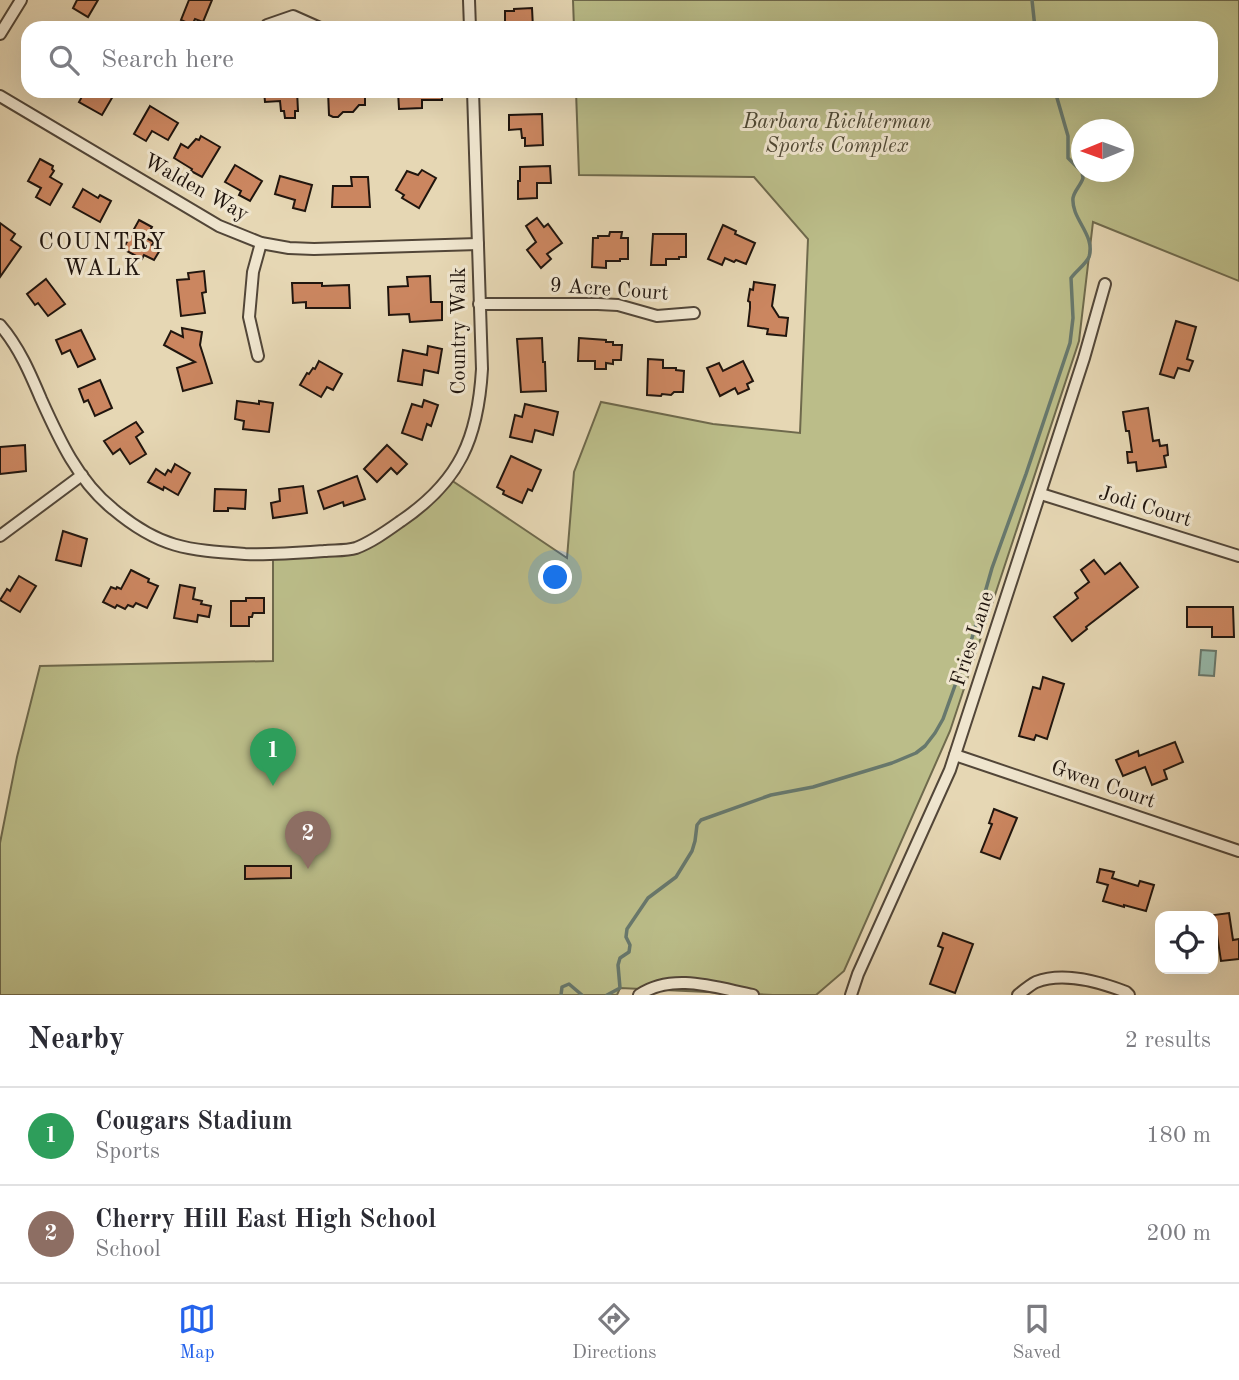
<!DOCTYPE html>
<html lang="en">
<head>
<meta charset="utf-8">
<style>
	:root { --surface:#fff; --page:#f7f7f7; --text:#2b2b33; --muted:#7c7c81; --line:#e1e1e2; --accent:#2563eb }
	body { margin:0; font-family:"Old Standard TT",serif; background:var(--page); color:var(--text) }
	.controls { position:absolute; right:21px; bottom:21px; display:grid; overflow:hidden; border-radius:14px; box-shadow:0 7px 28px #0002 }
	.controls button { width:63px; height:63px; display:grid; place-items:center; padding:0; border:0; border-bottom:2px solid var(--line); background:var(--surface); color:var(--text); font:35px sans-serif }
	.compass { position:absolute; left:1071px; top:119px; width:63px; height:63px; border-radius:50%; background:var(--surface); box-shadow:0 7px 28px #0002; rotate:269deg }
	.you { position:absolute; left:556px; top:578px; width:24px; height:24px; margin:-18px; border:5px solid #fff; border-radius:50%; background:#1a73e8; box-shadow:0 0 0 10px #1a73e833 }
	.badge { display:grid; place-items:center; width:46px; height:46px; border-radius:50%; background:var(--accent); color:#fff; font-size:23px; font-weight:700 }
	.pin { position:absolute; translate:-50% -58px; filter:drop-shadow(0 2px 4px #0008) }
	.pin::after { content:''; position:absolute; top:37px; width:24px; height:21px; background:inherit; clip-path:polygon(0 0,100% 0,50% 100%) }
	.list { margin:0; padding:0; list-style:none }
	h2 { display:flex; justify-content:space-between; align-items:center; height:91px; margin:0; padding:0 28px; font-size:30px }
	h2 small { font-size:23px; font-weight:400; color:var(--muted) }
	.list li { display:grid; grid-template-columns:46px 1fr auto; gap:21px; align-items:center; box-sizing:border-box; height:98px; padding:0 28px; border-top:2px solid var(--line) }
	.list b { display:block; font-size:26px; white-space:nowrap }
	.list p { margin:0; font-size:23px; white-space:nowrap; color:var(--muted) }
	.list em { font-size:23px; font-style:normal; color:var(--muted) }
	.icon { flex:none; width:38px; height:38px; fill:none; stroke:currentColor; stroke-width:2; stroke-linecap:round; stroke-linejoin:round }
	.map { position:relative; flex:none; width:1239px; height:995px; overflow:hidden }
	.search { position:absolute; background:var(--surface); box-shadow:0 7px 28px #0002; left:21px; right:21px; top:21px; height:77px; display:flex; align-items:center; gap:18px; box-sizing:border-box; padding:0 24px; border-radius:21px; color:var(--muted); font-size:26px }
	.sheet { height:287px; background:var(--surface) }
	nav { display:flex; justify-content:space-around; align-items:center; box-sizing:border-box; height:98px; border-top:2px solid var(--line); background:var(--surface); font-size:19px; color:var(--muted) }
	nav a { display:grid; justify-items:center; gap:4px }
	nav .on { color:var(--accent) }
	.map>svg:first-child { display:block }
	.green { fill:#bbbd89; stroke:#6e694c; stroke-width:2; fill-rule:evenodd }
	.water { fill:#96baac; stroke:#67786d; stroke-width:2 }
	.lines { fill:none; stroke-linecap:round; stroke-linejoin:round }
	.stream { stroke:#67786d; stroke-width:3.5 }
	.building { fill:#cb8660; stroke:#20150e; stroke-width:2 }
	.minor-casing { stroke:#524638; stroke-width:14 }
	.minor { stroke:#efe5ce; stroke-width:10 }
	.labels { text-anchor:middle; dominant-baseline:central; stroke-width:6; stroke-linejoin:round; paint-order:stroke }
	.park-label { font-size:21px; font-style:italic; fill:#4e4733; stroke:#efe5ce }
	.street-label { font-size:21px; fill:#20150e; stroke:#efe5ce }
	.neighbourhood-label { font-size:23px; letter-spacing:2px; fill:#20150e; stroke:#efe5ce }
</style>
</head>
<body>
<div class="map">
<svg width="1239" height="995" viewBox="0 0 1239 995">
	<rect width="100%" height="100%" fill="#e6d7b4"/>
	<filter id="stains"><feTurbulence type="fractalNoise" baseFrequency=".00286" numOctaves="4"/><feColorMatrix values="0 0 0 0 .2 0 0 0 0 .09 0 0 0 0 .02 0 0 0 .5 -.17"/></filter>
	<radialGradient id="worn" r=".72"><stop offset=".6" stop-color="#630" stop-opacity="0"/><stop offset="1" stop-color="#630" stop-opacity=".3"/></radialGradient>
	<path class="green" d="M573,0H1239V281L1093,222L1079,341L950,731L844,971L816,995H773L620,988L617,995H0V843L17,757L40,666L273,661V556L355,548L378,537L448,478L567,558L574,472L601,402L713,424L800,433L808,239L754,177L579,175L576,91H1211V28H574ZM1082,130H1124V172H1082Z"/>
	<polygon class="water" points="1201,650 1216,651 1214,676 1199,675"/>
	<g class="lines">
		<g class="stream">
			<polyline points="1032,0 1035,28"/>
			<polyline points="561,995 562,987 569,984 582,995"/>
			<path d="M607,995L620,988L618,965L620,958L629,952L630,945L626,937L627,929L648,898L676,877L692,851L695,841L697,825L701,820L771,795L813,787L892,763L916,753L925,746L935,733L943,719L972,638L992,568L1026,474L1070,343L1073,318L1071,278C1076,271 1086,264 1089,257C1096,235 1071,219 1073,198C1074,191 1081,185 1083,178L1082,172L1068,158V136L1055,91"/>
		</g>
	</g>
	<g class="building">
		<polygon points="77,0 98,0 88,17 73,8"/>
		<polygon points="189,0 212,0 203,22 195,19 192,25 181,20"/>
		<polygon points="532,8 533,28 514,28 514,24 505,24 505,11 514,11 514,9"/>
		<polygon points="85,91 116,91 102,115 79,102"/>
		<polygon points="264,91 297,91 298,111 295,111 295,118 285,118 284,111 281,111 280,101 265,102"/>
		<polygon points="328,91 365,91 365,105 359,105 353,112 343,112 338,117 333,117 329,115"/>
		<polygon points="398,91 442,91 442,100 422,100 422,108 399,109"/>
		<polygon points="150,106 178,123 168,140 152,131 146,141 134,134"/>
		<polygon points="542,114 543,145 525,146 525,138 522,138 521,129 509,130 509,115"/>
		<polygon points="201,136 220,147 202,177 191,171 192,169 174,158 181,144 188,148 196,139 199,140"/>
		<polygon points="40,159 53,166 52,169 54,171 50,177 62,184 50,205 36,197 41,188 28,181"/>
		<polygon points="235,165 262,181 250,201 239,195 241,191 225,182"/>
		<polygon points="550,166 551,183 537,183 537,198 518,199 518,181 520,181 520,167"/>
		<polygon points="422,170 436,178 419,208 402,198 404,195 396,190 407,171 418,175"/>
		<polygon points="280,176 312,185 305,211 293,208 295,200 275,194"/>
		<polygon points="351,177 368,177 370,207 332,207 333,186 352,186"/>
		<polygon points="83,189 98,198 100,195 111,201 100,222 73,207"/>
		<polygon points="537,218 544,227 548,224 562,243 547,254 551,259 541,268 527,250 536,242 526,226"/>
		<polygon points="139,220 152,227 146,238 154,242 152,245 160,250 154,260 144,255 142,259 123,249"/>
		<polygon points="0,223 15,234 11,240 21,247 0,277"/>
		<polygon points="723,225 736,231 735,234 755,243 746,264 736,260 734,262 725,258 722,265 708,259"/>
		<polygon points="610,232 622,232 621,238 628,238 628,259 620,259 620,261 606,261 606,268 592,267 593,238 598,238 598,236 609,236"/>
		<polygon points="653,234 686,234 686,257 679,257 679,259 666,259 666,265 651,265"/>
		<polygon points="204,271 206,292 202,293 205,313 181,316 177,280 189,279 188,273"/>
		<polygon points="430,276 431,302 442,302 442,320 410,322 409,314 389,315 388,287 408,286 407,277"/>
		<polygon points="46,279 65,304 48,316 38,303 35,305 27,294"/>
		<polygon points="754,282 775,285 772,306 779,317 788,318 786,336 767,334 768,329 748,326 750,308 750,302 748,301 750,289 753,290"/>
		<polygon points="292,283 322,283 322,286 349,285 350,308 306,308 306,302 293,303"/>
		<polygon points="1176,321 1196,327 1187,359 1193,361 1189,371 1178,368 1174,378 1160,374"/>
		<polygon points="182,328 202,332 200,345 212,383 183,391 177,368 195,362 164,345 171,331 183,337"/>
		<polygon points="81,330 95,359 78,367 70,350 62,354 56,340"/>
		<polygon points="542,338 543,362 545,362 546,391 521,392 517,339"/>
		<polygon points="579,338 606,340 606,342 613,342 613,345 622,345 621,360 613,360 613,364 606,363 606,369 595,369 595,361 578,361"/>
		<polygon points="428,346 442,349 438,373 424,370 422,385 398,381 403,350 427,355"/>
		<polygon points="648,359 663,360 663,368 676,368 676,370 684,371 683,392 674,392 671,395 662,394 661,396 647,395"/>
		<polygon points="319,361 342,374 333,390 327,387 321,397 300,385 307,373 309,374 313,368 315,369"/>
		<polygon points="743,361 753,381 747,384 749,389 738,394 735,388 720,396 707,368 719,363 723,371"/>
		<polygon points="100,380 112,408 95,416 88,400 84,402 79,389"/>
		<polygon points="424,400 438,405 431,426 427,424 422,440 402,433 412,404 422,407"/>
		<polygon points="237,401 259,404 259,401 273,403 269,432 243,429 244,421 235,419"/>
		<polygon points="525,404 558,412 553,435 535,430 532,442 510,437 515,415 522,417"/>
		<polygon points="1148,408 1153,441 1159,440 1160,446 1167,445 1168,455 1164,456 1166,467 1137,471 1136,462 1128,463 1127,452 1132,452 1129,431 1126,431 1123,412"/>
		<polygon points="136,422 143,432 136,437 146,454 130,464 120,449 113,454 104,441"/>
		<polygon points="25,445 26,471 0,474 0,447"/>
		<polygon points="387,445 407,464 397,474 391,468 377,482 364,469"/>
		<polygon points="511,456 541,470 532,491 528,489 522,503 503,494 504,491 497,487"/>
		<polygon points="175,464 190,473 178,495 164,487 163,490 148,482 156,469 165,475 168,470 171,472"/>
		<polygon points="357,476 365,499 344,506 343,502 324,509 318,491"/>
		<polygon points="303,486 307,513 273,518 271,503 280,501 279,489"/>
		<polygon points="215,489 246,490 245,509 228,508 228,511 214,511"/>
		<polygon points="63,531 87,539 81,566 56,560"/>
		<polygon points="1094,560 1105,574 1120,563 1138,587 1086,627 1087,629 1072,641 1054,617 1078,598 1075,593 1089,582 1081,570"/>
		<polygon points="131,570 149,579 148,582 158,586 147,608 136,603 133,607 128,605 125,609 117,605 115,608 103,602 111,587 116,589 117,587 121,589"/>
		<polygon points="19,576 36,586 20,612 0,600 7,589 10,591"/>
		<polygon points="180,585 195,588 193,599 202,601 201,604 211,606 209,617 198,615 197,622 174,618"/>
		<polygon points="246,598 264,598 264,613 253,613 252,617 249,617 249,626 231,626 231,601 246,601"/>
		<polygon points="1187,607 1233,607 1234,637 1212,637 1212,627 1187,627"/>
		<polygon points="1043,677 1064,684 1047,739 1036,735 1034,740 1019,736 1033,687 1040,689"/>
		<polygon points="1175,742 1183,762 1164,770 1167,779 1152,785 1145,767 1123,776 1116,760 1138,751 1139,756"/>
		<polygon points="994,809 1017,818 1000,859 981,852 992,824 989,823"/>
		<polygon points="245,866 291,866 291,878 245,879"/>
		<polygon points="1100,869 1114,872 1112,878 1138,886 1140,881 1154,885 1146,911 1124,905 1124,907 1103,901 1108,885 1097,882"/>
		<polygon points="1229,913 1233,940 1239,939 1239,959 1221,961 1214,915"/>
		<polygon points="943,933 973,944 955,993 930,984 943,948 938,946"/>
	</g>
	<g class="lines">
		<g class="minor-casing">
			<g id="minor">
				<polyline points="469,0 470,28"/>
				<polyline points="267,25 293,16 320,28"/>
				<polyline points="0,34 21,0"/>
				<polyline points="0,96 219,226 261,243 289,248 314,249 478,244"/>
				<polyline points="479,304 598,304 618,305 657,316 694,313"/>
				<path d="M0,325C19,347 30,373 41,399C59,439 78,481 113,509C159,548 187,550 245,554C272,555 297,553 324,551C334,550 346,551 356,548C372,542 387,531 401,521C460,481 478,438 482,369L473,91"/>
				<polyline points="258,356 249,317 253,272 261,243"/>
				<polyline points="1041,494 1239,556"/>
				<polyline points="0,536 82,475"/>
				<polyline points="955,755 1239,851"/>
				<path d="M639,995C673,972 717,988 753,995"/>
				<polyline points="851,995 858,974 950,770 1084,358 1105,284"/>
				<path d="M1018,995C1024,990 1030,985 1036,982C1064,971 1100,982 1126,992L1129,995"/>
			</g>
		</g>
		<use href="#minor" class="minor"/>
	</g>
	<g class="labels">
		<g class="park-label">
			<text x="837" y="122">Barbara Richterman<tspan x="837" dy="24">Sports Complex</tspan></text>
		</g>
		<g class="street-label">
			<text transform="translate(196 188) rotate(29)">Walden Way</text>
			<text transform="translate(609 290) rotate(4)">9 Acre Court</text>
			<text transform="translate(459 331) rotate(-90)">Country Walk</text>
			<text transform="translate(1145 507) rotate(17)">Jodi Court</text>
			<text transform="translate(973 639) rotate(-72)">Fries Lane</text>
			<text transform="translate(1103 785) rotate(19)">Gwen Court</text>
		</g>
		<g class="neighbourhood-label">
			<text x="103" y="242">COUNTRY<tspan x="103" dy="26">WALK</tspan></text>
		</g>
	</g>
	<rect width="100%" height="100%" filter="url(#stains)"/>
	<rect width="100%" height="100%" fill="url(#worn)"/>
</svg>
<div class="controls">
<button><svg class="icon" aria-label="locate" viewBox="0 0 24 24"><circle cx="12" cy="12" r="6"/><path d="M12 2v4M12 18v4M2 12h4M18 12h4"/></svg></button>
</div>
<svg class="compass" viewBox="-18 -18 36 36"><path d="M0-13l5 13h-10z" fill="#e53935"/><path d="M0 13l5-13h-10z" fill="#7c7c81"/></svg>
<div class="you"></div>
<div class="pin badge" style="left:273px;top:786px;background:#2e9e5b">1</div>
<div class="pin badge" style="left:308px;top:869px;background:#8d6e63">2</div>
<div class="search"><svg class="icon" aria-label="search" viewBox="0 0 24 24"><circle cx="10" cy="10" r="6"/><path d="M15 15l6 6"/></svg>Search here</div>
</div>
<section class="sheet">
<h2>Nearby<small>2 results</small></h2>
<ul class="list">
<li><span class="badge" style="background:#2e9e5b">1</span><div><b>Cougars Stadium</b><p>Sports</p></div><em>180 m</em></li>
<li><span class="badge" style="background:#8d6e63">2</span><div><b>Cherry Hill East High School</b><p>School</p></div><em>200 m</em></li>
</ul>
</section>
<nav>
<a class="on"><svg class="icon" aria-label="map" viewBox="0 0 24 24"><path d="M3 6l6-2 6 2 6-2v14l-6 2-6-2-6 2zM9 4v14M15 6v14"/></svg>Map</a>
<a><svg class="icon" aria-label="directions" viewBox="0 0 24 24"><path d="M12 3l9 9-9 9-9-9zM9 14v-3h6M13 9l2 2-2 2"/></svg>Directions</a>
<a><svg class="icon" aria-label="saved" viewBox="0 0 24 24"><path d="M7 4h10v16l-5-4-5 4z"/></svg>Saved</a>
</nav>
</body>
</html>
